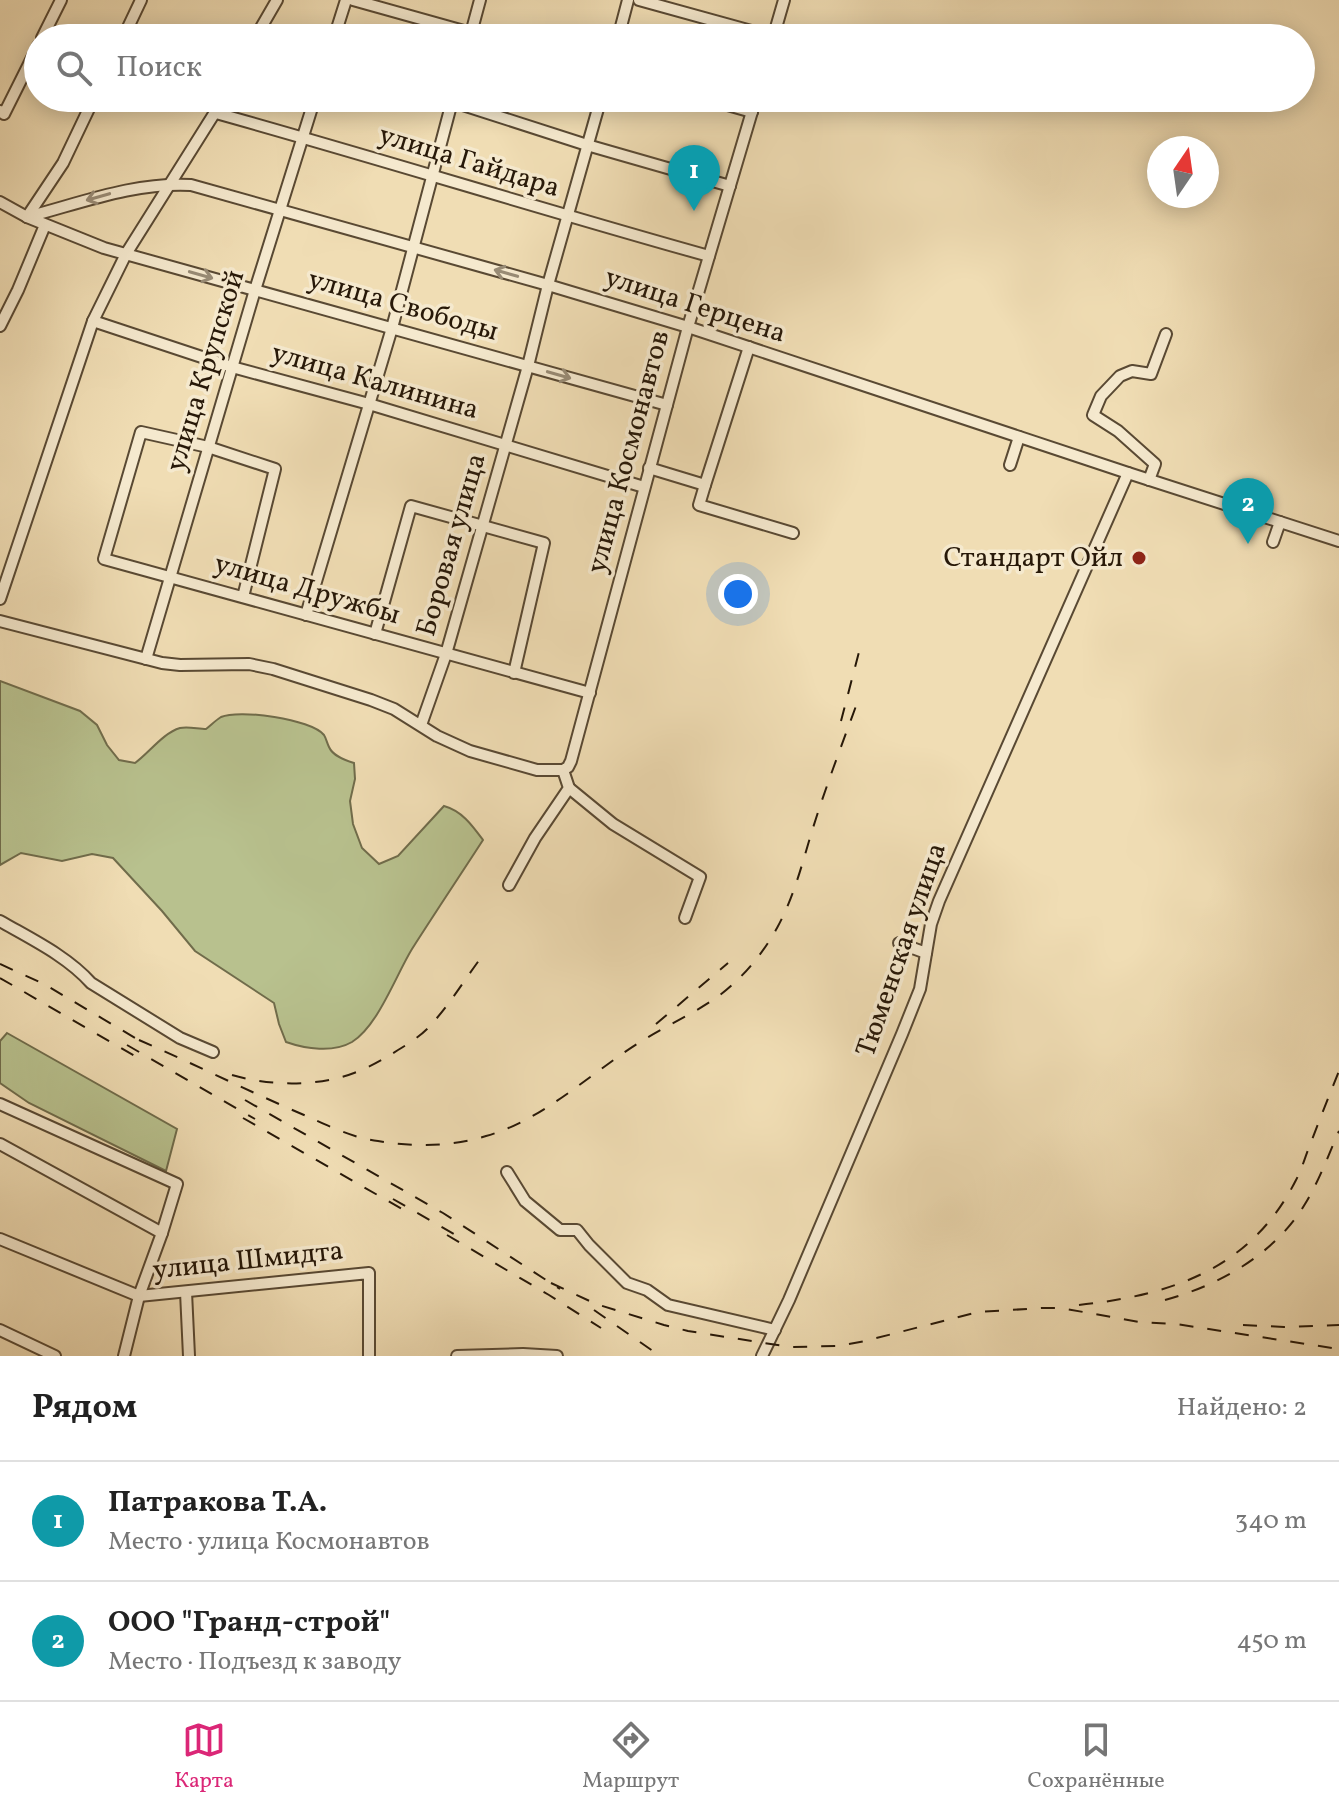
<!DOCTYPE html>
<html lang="ru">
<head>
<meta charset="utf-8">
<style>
	:root { --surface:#fff; --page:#f2f2f2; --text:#222; --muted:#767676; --line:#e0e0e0; --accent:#db2777 }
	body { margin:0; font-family:Vollkorn,serif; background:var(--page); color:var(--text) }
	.compass { position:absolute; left:1147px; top:136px; width:72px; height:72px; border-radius:50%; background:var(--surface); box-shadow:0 4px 20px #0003; rotate:13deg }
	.you { position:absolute; left:738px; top:594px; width:28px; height:28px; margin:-20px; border:6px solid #fff; border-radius:50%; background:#1a73e8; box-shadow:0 0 0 12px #1a73e833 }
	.badge { display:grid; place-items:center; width:52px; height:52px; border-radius:50%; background:var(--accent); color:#fff; font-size:26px; font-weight:700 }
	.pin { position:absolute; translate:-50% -66px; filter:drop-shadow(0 2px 4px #0008) }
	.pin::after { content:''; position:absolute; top:42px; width:28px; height:24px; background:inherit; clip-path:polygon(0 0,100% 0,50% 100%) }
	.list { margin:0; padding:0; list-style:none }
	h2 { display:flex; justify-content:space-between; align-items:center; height:104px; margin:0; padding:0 32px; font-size:34px }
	h2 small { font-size:26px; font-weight:400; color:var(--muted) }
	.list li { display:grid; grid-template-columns:52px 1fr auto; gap:24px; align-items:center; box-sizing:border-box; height:120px; padding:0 32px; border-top:2px solid var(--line) }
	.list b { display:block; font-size:30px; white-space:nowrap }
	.list p { margin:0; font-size:26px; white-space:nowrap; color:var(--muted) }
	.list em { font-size:26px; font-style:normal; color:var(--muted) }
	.icon { flex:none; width:44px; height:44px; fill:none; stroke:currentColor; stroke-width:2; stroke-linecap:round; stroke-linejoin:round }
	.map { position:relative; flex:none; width:1339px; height:1356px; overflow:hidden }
	.search { position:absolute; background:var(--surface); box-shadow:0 4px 20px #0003; left:24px; right:24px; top:24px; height:88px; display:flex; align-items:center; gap:20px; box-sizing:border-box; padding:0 28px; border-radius:44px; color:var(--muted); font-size:30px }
	.sheet { height:344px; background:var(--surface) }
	nav { display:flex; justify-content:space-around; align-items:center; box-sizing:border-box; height:112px; border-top:2px solid var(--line); background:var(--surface); font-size:22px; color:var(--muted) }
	nav a { display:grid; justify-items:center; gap:4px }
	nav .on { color:var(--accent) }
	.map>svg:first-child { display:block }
	.green { fill:#b8c18e; stroke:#706c4b; stroke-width:2 }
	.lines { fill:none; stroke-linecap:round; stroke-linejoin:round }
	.minor-casing { stroke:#594933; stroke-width:14 }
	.minor { stroke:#f5e9ce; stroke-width:10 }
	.rail { stroke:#271808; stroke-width:2; stroke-dasharray:14 14; stroke-linecap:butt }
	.oneway { stroke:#988b75 }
	.poi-dot { fill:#8f2418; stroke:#f5e9ce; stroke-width:3 }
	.labels { text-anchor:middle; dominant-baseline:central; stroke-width:7; stroke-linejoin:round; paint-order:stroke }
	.street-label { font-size:28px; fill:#271808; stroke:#f5e9ce }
	.poi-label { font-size:28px; fill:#271808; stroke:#f5e9ce; text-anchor:end }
</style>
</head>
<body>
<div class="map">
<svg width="1339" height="1356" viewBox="0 0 1339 1356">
	<rect width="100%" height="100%" fill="#f0ddb4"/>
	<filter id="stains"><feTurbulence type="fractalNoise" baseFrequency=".0025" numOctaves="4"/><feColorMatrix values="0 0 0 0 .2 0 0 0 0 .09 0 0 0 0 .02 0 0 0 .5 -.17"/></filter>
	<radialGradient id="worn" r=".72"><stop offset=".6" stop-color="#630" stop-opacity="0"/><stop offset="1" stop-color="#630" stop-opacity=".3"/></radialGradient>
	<g class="green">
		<path d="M0,681L80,711L97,725L107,745L119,760L135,763C149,753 163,733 180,728C188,726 198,729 206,729C210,726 216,720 221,717C239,709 311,719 324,735C326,738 327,743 329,747C333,756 344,760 354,763L355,779L350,801L353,824L362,848L379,864L398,856L444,806C462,811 472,825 483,840C459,877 435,913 412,949C396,975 378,1026 352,1042C333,1053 306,1049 286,1042L279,1024L274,1003L195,951L162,911L113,858L92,854L62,861L21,853L0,865Z"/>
		<polygon points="7,1033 177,1129 166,1171 29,1103 0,1083 0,1041"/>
	</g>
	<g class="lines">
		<g class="minor-casing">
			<g id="minor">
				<polyline points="353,0 489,38"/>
				<polyline points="639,0 773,37"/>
				<polyline points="470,37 480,0"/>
				<polyline points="42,38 61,0"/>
				<polyline points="123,38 141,0"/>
				<polyline points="255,38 277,0"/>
				<polyline points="334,38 346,0"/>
				<polyline points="618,38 628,0"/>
				<polyline points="773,38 784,0"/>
				<polyline points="441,98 587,145 730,186"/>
				<polyline points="703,98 752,112"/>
				<polyline points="0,111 4,114 38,46"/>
				<path d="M216,113C381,159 544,210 709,256"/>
				<polyline points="0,202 27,217 104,248 667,405"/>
				<path d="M27,217C81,203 134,182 191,185L548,285L688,327L1128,473L1339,541"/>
				<polyline points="27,217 63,163 94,98"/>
				<polyline points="93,321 232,367 369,404 644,487"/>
				<polyline points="0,326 18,290 45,225"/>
				<polyline points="1010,465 1019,437"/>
				<polyline points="649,468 705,485 749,347"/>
				<polyline points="1149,480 1155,464 1118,431 1093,415 1101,396 1120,376 1132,371 1151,374 1166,334"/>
				<polyline points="705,485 699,505 793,533"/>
				<polyline points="1273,542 1280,522"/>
				<polyline points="243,597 275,469 208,447 141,432 104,559 590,693"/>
				<polyline points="0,599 93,321 126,254 224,98"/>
				<polyline points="306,615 392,328 453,98"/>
				<polyline points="0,621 162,663 180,665 249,664 273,669 371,700 394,709 437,736 470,751 537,770 563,770"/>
				<polyline points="375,634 411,506 544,543 514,673"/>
				<polyline points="146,659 255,290 315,98"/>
				<polyline points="421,725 446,654 528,366 548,285 601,98"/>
				<polyline points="563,770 568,767 571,761 688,327 756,98"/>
				<polyline points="569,788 613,824 700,877 685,918"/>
				<polyline points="509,885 535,838 569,788 563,770"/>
				<path d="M0,921C31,939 67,956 91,983L180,1038L213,1052"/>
				<polyline points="899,943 926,953"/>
				<polyline points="0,1104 177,1184 162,1233 139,1296 124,1356"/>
				<polyline points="0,1144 162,1233"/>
				<polyline points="507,1172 525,1201 560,1230 577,1230 589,1245 627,1283 647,1290 668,1305 775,1330"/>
				<polyline points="0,1239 139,1296 369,1273 369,1356"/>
				<polyline points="186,1292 189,1356"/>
				<polyline points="0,1330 55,1356"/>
				<polyline points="457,1356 523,1354 557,1356"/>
				<polyline points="762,1356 789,1300 902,1034 920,989 931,924 939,901 1128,473"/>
			</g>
		</g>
		<use href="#minor" class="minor"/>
		<g class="rail">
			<polyline points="841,721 859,652"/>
			<polyline points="0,964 44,984 147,1045"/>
			<polyline points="0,978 135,1056"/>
			<polyline points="656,1024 728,963"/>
			<path d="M139,1040C194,1064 248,1091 304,1115C327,1125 352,1138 378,1141C413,1147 451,1147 486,1136C546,1119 592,1071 645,1039C674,1021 707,1008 732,985C750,969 766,948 777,928C794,897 802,864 812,831C825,789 841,747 856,706"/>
			<polyline points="127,1045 255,1119"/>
			<path d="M232,1075C269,1086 317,1087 354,1073C370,1067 384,1059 398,1050C408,1044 419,1037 428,1028C448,1007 463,982 480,959"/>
			<polyline points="245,1100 443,1213 560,1289"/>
			<polyline points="243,1118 402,1209"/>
			<polyline points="393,1199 459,1237"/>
			<polyline points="447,1235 549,1295 601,1328"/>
			<polyline points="551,1283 596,1304 664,1325 688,1331 790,1347 839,1346 865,1341 978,1312 1042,1308 1061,1308 1139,1322 1176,1324 1339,1349"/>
			<path d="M1165,1300C1220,1285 1275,1254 1305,1204C1319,1181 1328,1156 1339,1131"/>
			<path d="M1079,1305C1172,1295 1251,1269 1296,1180C1302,1169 1305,1157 1310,1145C1319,1121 1329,1096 1339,1071"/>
			<polyline points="594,1310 660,1356"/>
			<polyline points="1243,1325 1284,1327 1339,1325"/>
		</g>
	</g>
	<defs><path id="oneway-shaft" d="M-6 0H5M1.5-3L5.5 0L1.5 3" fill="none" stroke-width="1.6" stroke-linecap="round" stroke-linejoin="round" transform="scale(2)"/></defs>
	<g class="oneway">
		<use href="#oneway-shaft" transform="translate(98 197) rotate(164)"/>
		<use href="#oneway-shaft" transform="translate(506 273) rotate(-164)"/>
		<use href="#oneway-shaft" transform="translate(201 275) rotate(16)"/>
		<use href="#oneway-shaft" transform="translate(559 375) rotate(16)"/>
	</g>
	<circle class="poi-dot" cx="1139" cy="558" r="8"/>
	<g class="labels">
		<g class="street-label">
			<text transform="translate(469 162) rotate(17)">улица Гайдара</text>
			<text transform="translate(403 306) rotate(16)">улица Свободы</text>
			<text transform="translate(695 306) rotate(18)">улица Герцена</text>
			<text transform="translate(206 371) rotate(-73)">улица Крупской</text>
			<text transform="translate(375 382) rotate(16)">улица Калинина</text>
			<text transform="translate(629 452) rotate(-75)">улица Космонавтов</text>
			<text transform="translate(452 545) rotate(-74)">Боровая улица</text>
			<text transform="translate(307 590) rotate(16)">улица Дружбы</text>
			<text transform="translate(902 950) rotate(-71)">Тюменская улица</text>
			<text transform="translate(248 1261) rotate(-6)">улица Шмидта</text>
		</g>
		<g class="poi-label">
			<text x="1123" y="558">Стандарт Ойл</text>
		</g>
	</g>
	<rect width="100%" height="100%" filter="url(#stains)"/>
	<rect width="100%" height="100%" fill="url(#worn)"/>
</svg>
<svg class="compass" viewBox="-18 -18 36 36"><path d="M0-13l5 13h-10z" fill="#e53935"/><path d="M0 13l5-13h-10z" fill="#767676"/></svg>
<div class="you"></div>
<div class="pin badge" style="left:694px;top:211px;background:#0f9aa8">1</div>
<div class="pin badge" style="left:1248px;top:544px;background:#0f9aa8">2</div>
<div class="search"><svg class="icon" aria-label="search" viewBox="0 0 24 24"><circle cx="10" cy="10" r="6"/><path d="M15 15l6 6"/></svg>Поиск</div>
</div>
<section class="sheet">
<h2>Рядом<small>Найдено: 2</small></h2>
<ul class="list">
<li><span class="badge" style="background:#0f9aa8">1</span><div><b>Патракова Т.А.</b><p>Место · улица Космонавтов</p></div><em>340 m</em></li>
<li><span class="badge" style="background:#0f9aa8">2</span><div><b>ООО &quot;Гранд-строй&quot;</b><p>Место · Подъезд к заводу</p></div><em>450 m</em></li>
</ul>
</section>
<nav>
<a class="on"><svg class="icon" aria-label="map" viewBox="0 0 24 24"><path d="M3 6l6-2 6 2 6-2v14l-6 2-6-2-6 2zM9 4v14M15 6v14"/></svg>Карта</a>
<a><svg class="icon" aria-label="directions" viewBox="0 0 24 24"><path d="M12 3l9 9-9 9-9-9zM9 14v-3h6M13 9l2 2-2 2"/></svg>Маршрут</a>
<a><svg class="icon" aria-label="saved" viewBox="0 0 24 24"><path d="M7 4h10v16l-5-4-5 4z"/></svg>Сохранённые</a>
</nav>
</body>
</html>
